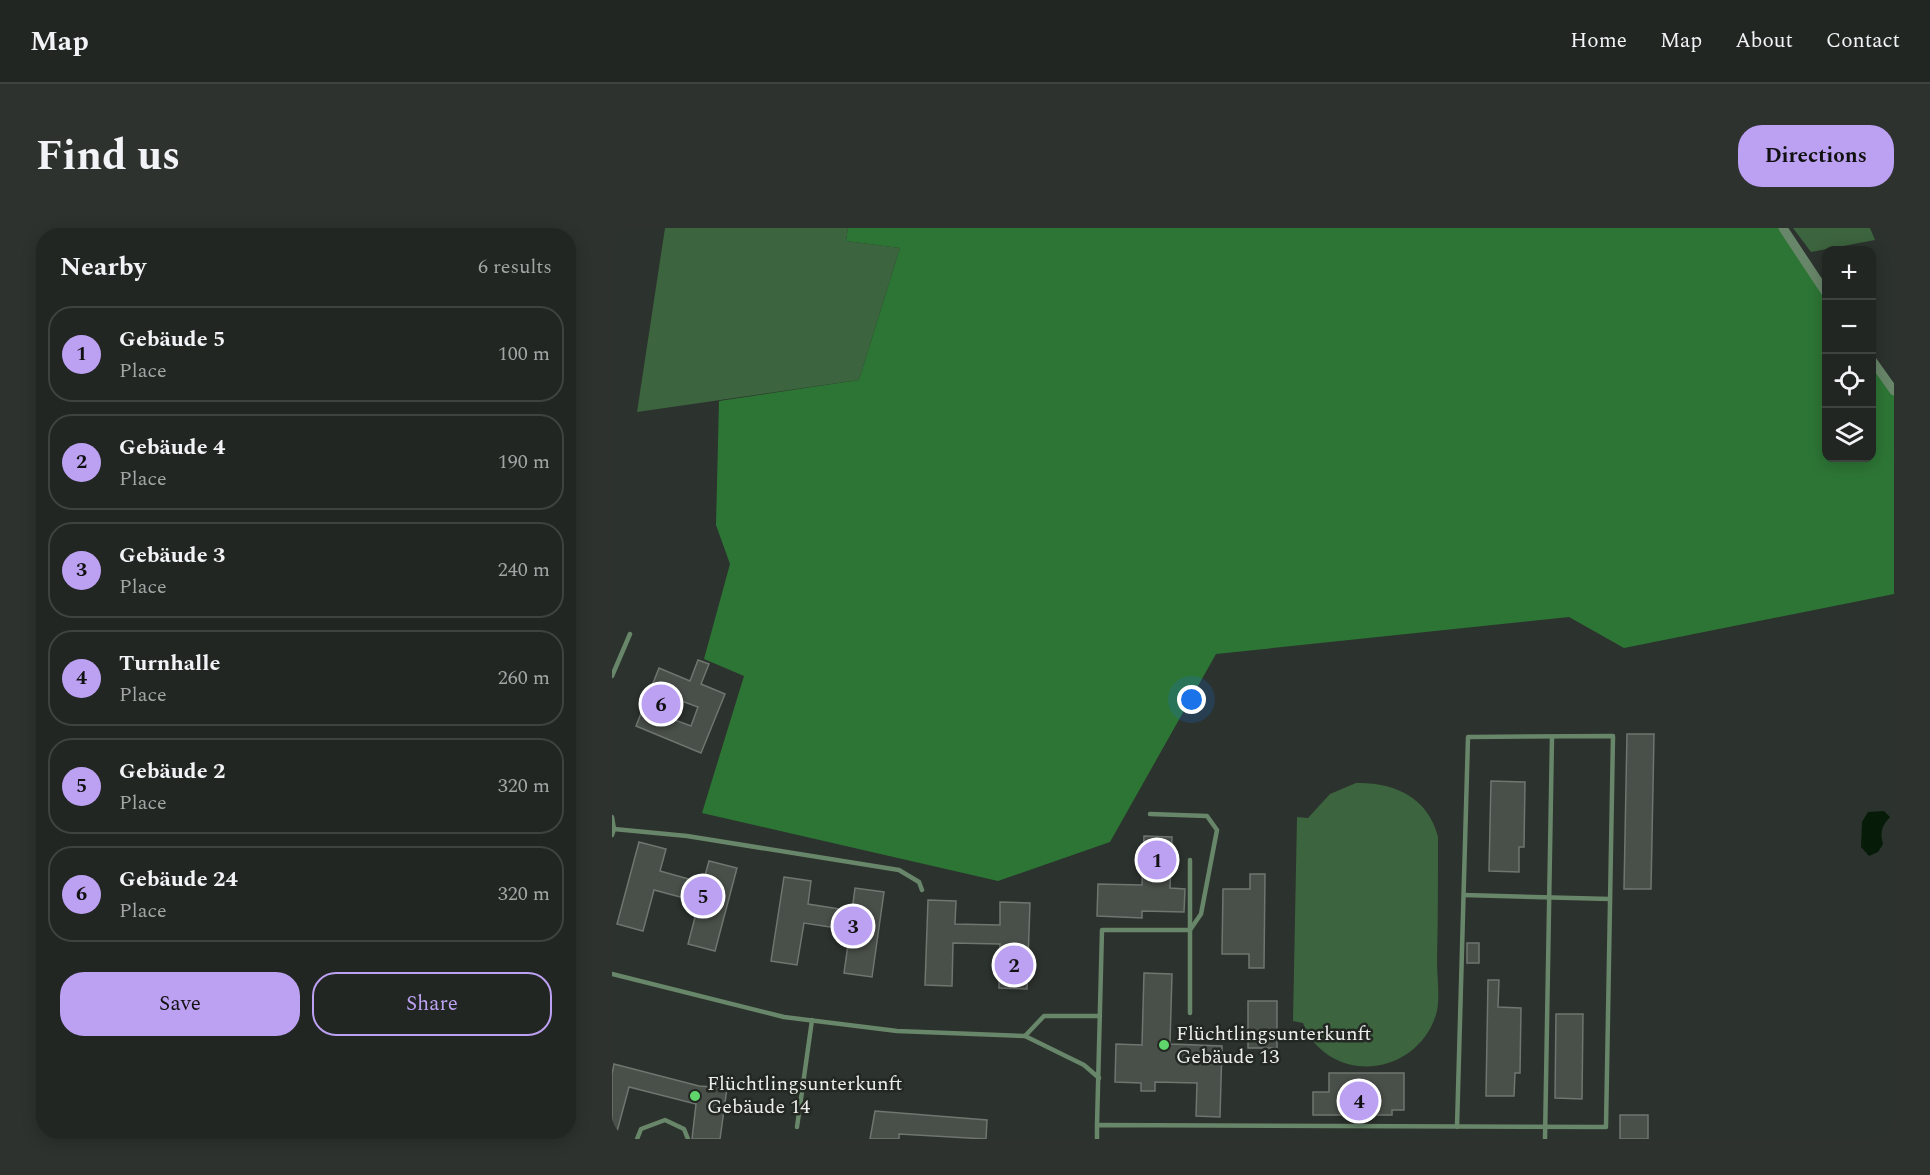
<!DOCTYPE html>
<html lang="en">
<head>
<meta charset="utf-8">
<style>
	:root { --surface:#212622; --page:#2d322f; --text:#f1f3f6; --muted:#a2a5a5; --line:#3e4340; --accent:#bca0f2 }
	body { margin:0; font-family:Spectral,serif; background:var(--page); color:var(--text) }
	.controls { position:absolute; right:18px; top:18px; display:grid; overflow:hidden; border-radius:12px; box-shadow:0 3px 15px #0003 }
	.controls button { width:54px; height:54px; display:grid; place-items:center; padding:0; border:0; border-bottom:2px solid var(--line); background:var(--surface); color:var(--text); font:30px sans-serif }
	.you { position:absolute; left:580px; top:472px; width:21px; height:21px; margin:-15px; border:4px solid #fff; border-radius:50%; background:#1a73e8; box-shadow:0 0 0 9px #1a73e833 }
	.badge { display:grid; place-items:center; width:39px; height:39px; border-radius:50%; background:var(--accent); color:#111; font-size:20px; font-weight:700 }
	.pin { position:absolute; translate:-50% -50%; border:3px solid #fff; box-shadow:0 2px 6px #0006 }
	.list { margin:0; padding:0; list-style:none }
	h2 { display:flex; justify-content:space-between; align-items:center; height:78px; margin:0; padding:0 24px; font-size:26px }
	h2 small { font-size:20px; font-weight:400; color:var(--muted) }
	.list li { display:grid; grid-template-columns:39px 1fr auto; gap:18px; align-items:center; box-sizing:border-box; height:96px; margin:0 12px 12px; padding:0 12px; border:2px solid var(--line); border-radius:24px }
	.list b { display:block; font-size:22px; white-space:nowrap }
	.list p { margin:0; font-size:20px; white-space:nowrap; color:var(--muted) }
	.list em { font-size:20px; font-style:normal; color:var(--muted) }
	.actions { display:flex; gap:12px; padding:18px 24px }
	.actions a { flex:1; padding:14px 0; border:2px solid var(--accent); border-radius:24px; text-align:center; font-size:21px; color:var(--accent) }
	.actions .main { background:var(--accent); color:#111 }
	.icon { flex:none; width:33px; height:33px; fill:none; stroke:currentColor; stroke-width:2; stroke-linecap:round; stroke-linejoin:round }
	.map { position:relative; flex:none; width:1282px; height:911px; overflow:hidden; border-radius:24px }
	header { display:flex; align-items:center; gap:36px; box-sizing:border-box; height:84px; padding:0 30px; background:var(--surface); border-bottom:2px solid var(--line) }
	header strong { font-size:28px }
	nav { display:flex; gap:33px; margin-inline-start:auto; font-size:21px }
	.intro { display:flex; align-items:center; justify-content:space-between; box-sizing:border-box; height:144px; padding:0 36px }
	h1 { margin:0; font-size:42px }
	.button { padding:15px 27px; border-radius:24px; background:var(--accent); color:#111; font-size:21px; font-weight:700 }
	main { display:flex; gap:36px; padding:0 36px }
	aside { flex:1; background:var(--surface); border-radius:24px; box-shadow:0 3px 15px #0003 }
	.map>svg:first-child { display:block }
	.green { fill:#3c643e }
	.forest { fill:#2d7535 }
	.water { fill:#061c08 }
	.building { fill:#494f49; stroke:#6f756f; stroke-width:1.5; fill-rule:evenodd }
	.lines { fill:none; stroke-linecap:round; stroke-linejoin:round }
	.service { stroke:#688669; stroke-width:4.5 }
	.minor { stroke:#688669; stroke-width:9 }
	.poi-dot { fill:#5fd56b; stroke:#232823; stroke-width:2 }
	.labels { text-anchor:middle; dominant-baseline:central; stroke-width:5; stroke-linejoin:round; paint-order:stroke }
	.poi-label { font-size:20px; fill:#ebeeeb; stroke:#232823; text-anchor:start }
</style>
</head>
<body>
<header>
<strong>Map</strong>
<nav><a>Home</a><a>Map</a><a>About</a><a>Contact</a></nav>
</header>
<div class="intro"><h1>Find us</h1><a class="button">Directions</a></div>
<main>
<aside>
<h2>Nearby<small>6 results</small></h2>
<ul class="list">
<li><span class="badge">1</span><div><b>Gebäude 5</b><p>Place</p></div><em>100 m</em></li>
<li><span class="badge">2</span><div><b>Gebäude 4</b><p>Place</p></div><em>190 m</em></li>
<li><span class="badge">3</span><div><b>Gebäude 3</b><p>Place</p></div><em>240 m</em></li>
<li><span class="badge">4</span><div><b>Turnhalle</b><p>Place</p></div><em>260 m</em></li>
<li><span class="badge">5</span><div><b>Gebäude 2</b><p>Place</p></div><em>320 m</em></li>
<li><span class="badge">6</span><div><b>Gebäude 24</b><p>Place</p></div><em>320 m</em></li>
</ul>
<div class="actions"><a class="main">Save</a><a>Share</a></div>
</aside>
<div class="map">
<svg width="1282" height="911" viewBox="0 0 1282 911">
	<rect width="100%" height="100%" fill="#2c322d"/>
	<g class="green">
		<polygon points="53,0 236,0 234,13 288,20 247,152 25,184"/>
		<polygon points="1181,0 1258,0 1263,12 1199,24"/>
		<path d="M744,555C782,554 816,569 826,609C826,650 826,691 825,733C825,748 828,768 825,783C816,819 782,842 746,838C721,835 699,818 691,795L681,793L685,589L696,590L718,566Z"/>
	</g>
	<polygon class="forest" points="236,0 1170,0 1214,65 1214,230 1260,230 1260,131 1282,163 1282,366 1012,420 957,389 604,426 498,614 386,653 90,585 132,448 92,431 118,336 104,297 107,173 247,152 288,20 234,13"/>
	<path class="water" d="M1272,583L1278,589C1269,599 1268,604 1271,616L1266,624L1257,628L1249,619L1250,594L1256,584Z"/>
	<g class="building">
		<path d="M86,432L97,436L89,456L113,466L89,525L24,498L47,440L78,453ZM67,472L86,479L79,498L60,491Z"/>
		<polygon points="1015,506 1042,506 1039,661 1012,661"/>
		<polygon points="879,553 913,554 912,619 907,619 907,644 877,643"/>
		<polygon points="532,608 560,609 558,660 573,661 572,684 530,683 530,690 485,688 486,656 530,657"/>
		<polygon points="27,614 54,621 48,643 91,655 97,633 125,640 103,723 76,716 87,674 42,662 31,703 5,696"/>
		<polygon points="638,646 653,646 652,740 637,740 637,726 610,726 611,661 638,661"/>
		<polygon points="172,649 199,653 196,676 240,683 243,660 272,664 260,749 232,745 238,702 192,695 185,737 159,733"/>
		<polygon points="316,672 344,673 343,696 388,697 388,674 418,675 415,761 387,760 388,716 341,715 340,758 313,757"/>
		<rect x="855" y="715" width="12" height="20"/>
		<polygon points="532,745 560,746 558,816 610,818 608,889 584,888 585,855 543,854 543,863 529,863 529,855 503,854 504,816 530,817"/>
		<polygon points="876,752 887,752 886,779 909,780 908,845 903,845 902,868 874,868"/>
		<rect x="636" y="773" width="29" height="47"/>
		<polygon points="944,786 971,786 970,871 943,870"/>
		<polygon points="2,836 87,858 115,860 108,911 80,911 84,876 17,859 3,911 0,911 0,846"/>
		<polygon points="717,845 792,845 792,882 780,882 780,887 701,887 701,864 717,864"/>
		<polygon points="263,883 375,892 374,911 287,906 287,911 258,911"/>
		<rect x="1008" y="887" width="28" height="24"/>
	</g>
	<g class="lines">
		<g class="service">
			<polyline points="0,448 18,406"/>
			<polyline points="538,586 595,588 605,602 589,686 578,702"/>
			<polyline points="0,589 2,601"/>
			<polyline points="0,607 2,601 75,608 287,642 307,654 310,662"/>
			<polyline points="578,632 578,702"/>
			<polyline points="852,667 998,671"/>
			<polyline points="0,746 172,789 285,803 413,808 432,788 488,788"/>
			<polyline points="413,808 472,837 487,850"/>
			<polyline points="485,897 490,702 578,702 578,785"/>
			<polyline points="185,899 200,792"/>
			<polyline points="25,911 29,901 53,892 72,901 76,911"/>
			<polyline points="485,911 485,897 994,899 1001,508 856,509 845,899"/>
			<polyline points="933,911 940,509"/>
		</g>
		<g class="minor">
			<polyline points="1171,0 1214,65"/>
			<polyline points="1260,132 1282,163"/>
		</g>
	</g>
	<g class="poi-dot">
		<circle cx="552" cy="817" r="6"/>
		<circle cx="83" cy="868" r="6"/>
	</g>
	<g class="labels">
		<g class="poi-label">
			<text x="564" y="806">Flüchtlingsunterkunft<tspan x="564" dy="23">Gebäude 13</tspan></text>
			<text x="95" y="856">Flüchtlingsunterkunft<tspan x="95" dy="23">Gebäude 14</tspan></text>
		</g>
	</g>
</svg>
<div class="controls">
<button>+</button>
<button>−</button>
<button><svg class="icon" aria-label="locate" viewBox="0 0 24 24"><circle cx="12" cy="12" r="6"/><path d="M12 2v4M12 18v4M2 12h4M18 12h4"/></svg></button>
<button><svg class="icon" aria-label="layers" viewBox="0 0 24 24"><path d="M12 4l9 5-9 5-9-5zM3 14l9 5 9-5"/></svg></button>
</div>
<div class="you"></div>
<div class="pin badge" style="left:545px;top:632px">1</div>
<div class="pin badge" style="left:402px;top:737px">2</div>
<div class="pin badge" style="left:241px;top:698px">3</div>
<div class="pin badge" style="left:747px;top:873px">4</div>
<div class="pin badge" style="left:91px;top:668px">5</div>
<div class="pin badge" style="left:49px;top:476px">6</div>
</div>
</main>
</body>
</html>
